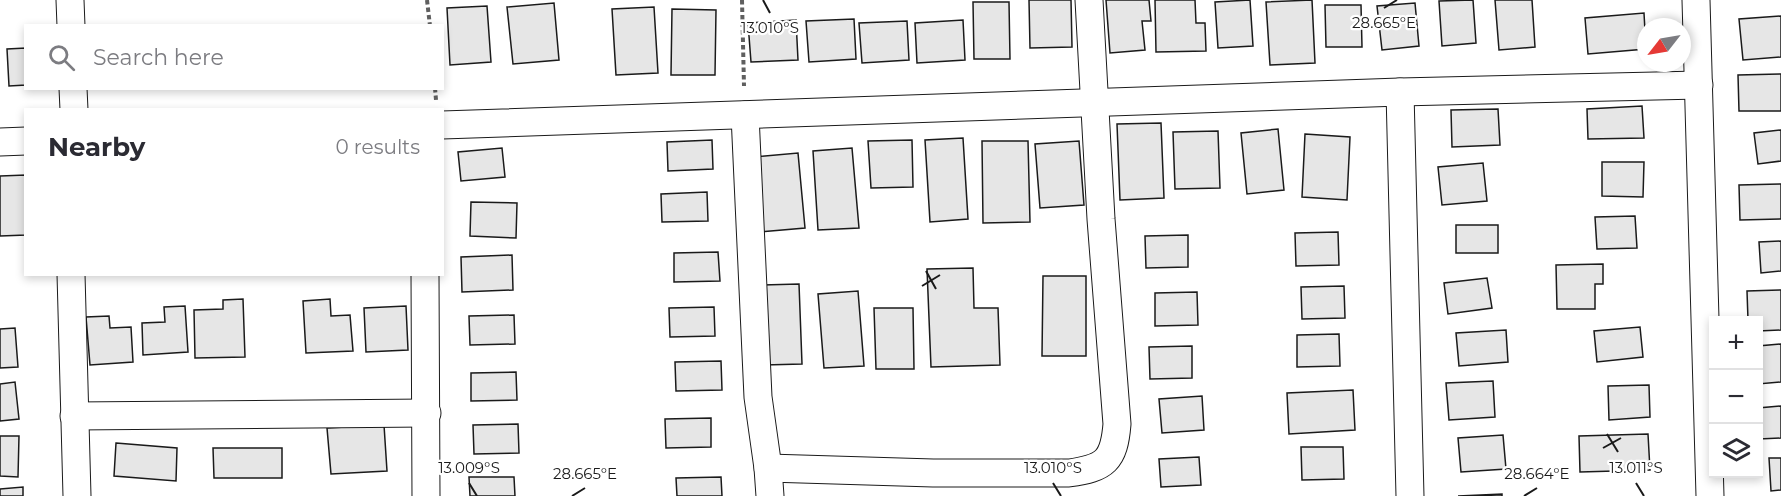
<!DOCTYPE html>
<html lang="en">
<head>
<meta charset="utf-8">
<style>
	:root { --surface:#fff; --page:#f7f7f7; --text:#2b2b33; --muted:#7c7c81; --line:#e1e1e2 }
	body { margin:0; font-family:Montserrat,sans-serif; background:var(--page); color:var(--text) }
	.controls { position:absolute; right:18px; bottom:18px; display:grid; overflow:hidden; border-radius:0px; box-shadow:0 3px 9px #0003 }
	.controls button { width:54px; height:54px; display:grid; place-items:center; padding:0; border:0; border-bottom:2px solid var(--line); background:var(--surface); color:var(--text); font:30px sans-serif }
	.compass { position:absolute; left:1637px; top:18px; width:54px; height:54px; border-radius:50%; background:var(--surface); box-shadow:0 3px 9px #0003; rotate:239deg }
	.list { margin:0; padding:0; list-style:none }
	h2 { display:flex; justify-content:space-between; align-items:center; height:78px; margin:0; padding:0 24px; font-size:26px }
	h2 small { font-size:20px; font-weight:400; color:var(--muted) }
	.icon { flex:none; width:33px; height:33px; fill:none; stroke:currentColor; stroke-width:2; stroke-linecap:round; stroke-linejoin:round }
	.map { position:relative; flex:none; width:1781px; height:496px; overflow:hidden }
	.search { position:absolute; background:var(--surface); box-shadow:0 3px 9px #0003; left:24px; top:24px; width:420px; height:66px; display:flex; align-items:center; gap:15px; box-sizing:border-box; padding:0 21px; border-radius:0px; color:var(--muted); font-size:22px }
	.panel { position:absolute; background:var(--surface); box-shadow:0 3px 9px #0003; left:24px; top:108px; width:420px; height:168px; border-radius:0px }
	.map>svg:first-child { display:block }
	.building { fill:#e6e6e6; stroke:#1a1a1a; stroke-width:1.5 }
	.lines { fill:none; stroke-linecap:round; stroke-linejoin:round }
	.minor-casing { stroke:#1a1a1a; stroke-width:29 }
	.path { stroke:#5f5f5f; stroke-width:4; stroke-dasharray:4.5 3; stroke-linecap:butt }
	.minor { stroke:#fff; stroke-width:27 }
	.ticks { fill:none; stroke:#1a1a1a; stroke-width:2 }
	.ticks-label { font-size:15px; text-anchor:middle; fill:#1a1a1a; stroke:#fff; stroke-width:4.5; stroke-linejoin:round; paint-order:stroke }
</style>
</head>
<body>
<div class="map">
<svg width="1781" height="496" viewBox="0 0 1781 496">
	<rect width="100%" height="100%" fill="#fff"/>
	<g class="building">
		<polygon points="1029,0 1071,0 1072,47 1030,48"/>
		<polygon points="1106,0 1149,0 1151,21 1142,21 1145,50 1110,53"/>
		<polygon points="1155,0 1195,0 1196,23 1205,23 1206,51 1156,52"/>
		<polygon points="1250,0 1253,46 1218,48 1215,2"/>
		<polygon points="1312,0 1315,63 1270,65 1266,2"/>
		<polygon points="1473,0 1476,43 1442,46 1439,1"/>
		<polygon points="1495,0 1532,0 1535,47 1499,50"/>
		<polygon points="973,2 1009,2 1010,59 974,59"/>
		<polygon points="554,3 559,60 513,64 507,7"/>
		<polygon points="1415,3 1419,46 1382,50 1377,6"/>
		<polygon points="1325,5 1361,5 1362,47 1326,47"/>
		<polygon points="487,6 491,62 450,65 447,8"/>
		<polygon points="654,7 658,73 616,75 612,9"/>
		<polygon points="672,9 716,10 715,75 671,75"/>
		<polygon points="1644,13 1646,49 1588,54 1585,18"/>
		<polygon points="1781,16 1781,57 1743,60 1739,19"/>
		<polygon points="854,19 856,59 809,62 806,21"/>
		<polygon points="796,20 798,60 751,62 748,23"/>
		<polygon points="963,20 965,60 917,63 915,23"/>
		<polygon points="907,21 909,60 862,63 859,23"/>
		<polygon points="26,48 26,85 9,86 7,49"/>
		<polygon points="1781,74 1781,111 1739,111 1738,75"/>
		<polygon points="1642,106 1644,138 1588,139 1587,109"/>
		<polygon points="1498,109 1500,145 1452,147 1451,110"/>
		<polygon points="1161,123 1164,198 1120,200 1117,124"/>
		<polygon points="1278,129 1284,190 1247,194 1241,133"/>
		<polygon points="1781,130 1781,161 1758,164 1754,133"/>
		<polygon points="1218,131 1220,188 1175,189 1173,132"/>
		<polygon points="1305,134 1350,137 1347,200 1302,197"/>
		<polygon points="963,138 968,219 930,222 925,140"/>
		<polygon points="712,140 713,169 668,171 667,142"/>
		<polygon points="912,140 913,187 871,188 868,141"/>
		<polygon points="982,141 1028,141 1030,222 983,223"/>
		<polygon points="1079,141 1084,205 1040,208 1035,144"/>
		<polygon points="502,148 505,177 461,181 458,152"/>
		<polygon points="852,148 859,228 818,230 813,151"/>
		<polygon points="798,153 805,228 760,232 754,157"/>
		<polygon points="1602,162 1644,162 1643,197 1602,196"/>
		<polygon points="1483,163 1487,201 1442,205 1438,167"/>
		<polygon points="26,175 26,235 0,236 0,176"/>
		<polygon points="1781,184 1781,219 1740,220 1739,185"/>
		<polygon points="707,192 708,221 662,222 661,194"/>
		<polygon points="471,202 517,203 516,238 470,236"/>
		<polygon points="1635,216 1637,248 1597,249 1595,217"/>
		<rect x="1456" y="225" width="42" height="28"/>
		<polygon points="1338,232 1339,265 1296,266 1295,233"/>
		<polygon points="1188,235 1188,267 1146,268 1145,236"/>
		<polygon points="1781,241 1781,271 1761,273 1759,242"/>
		<polygon points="718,252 720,281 674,282 674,253"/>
		<polygon points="512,255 513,290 462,292 461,257"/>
		<polygon points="1603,264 1603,284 1595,284 1595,309 1557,309 1556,265"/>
		<polygon points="973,268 974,308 998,308 1000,365 931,367 927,269"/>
		<polygon points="1043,276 1086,276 1086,356 1042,356"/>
		<polygon points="1487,278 1492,308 1448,314 1444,283"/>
		<polygon points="799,284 802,364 764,365 762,285"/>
		<polygon points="1344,286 1345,318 1302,319 1301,287"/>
		<polygon points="1781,290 1781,330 1758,331 1758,320 1748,320 1747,291"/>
		<polygon points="858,291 864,366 824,368 818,294"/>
		<polygon points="1197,292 1198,325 1155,326 1155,293"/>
		<polygon points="243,299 245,357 195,358 194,310 223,309 223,300"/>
		<polygon points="330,299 331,316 350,315 353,351 306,353 303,301"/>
		<polygon points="185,306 188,352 143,355 142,323 165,322 164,307"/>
		<polygon points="406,306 408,350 366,352 364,308"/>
		<polygon points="714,307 715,336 670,337 669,308"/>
		<polygon points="874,308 913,308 914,369 876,369"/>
		<polygon points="514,315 515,344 470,345 469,316"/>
		<polygon points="109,316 110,328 131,327 133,362 90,365 86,317"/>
		<polygon points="1640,327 1643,357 1597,362 1594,331"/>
		<polygon points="15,328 18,367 0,368 0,329"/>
		<polygon points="1506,330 1508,362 1459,366 1456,333"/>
		<polygon points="1339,334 1340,366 1297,367 1297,335"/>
		<polygon points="1781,344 1781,382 1758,384 1758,346"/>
		<polygon points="1192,346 1192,378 1150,379 1149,347"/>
		<polygon points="721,361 722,390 676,391 675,362"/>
		<polygon points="516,372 517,400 471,401 471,373"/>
		<polygon points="1493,381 1495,417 1449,420 1446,383"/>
		<polygon points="15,382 19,419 0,421 0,384"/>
		<polygon points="1649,385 1650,417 1609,420 1608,386"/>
		<polygon points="1353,390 1355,430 1289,434 1287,393"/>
		<polygon points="1202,396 1204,430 1162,433 1159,399"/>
		<polygon points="1781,406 1781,438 1759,439 1758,408"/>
		<polygon points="711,418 711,447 666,448 665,419"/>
		<polygon points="518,424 519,453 474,454 473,425"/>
		<polygon points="384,425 387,471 331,474 327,428"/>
		<polygon points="1648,434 1650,470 1580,472 1579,436"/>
		<polygon points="1503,435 1506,469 1461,472 1458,438"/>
		<polygon points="0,436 19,436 18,477 0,476"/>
		<polygon points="116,443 177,448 176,481 114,476"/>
		<polygon points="1301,447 1343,447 1344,479 1302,480"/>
		<polygon points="213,448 282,448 282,478 214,478"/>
		<polygon points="1199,457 1201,485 1161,487 1159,459"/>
		<polygon points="1769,458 1781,458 1781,490 1771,491"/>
		<polygon points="469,477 514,477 515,496 470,496"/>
		<polygon points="721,477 722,496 677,496 676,478"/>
		<polygon points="23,487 23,496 0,496 0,489"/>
		<polygon points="1502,494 1502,496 1458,496"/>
	</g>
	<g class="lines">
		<g class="minor-casing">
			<g id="minor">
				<polyline points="70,0 71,26"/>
				<polyline points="1696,0 1710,496"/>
				<polyline points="73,88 74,110"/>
				<polyline points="1400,92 1410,496"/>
				<polyline points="745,115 758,397 768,468 770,496"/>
				<polyline points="442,125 1400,92 1699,85"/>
				<polyline points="0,142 26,141"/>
				<polyline points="71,274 77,496"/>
				<polyline points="425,274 426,496"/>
				<polyline points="74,416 427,413"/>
				<path d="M768,468L933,473H1069C1105,468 1114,461 1117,424L1101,219L1089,0"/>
			</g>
		</g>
		<g class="path">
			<polyline points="427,0 430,26"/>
			<polyline points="742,0 744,86"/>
			<polyline points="435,88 436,100"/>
		</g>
		<use href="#minor" class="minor"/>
	</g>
	<path class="ticks" d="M763,0L770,13M1384,8L1397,0M926,271L936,289M922,286L940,275M1607,434L1618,452M1603,448L1621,438M469,483L477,496M1053,483L1061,496M1636,483L1644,496M572,496L585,488M1524,496L1537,488"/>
	<g class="ticks-label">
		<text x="1384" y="28">28.665°E</text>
		<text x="770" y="33">13.010°S</text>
		<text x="469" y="473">13.009°S</text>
		<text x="1053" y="473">13.010°S</text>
		<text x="1636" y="473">13.011°S</text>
		<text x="585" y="479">28.665°E</text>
		<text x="1537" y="479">28.664°E</text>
	</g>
</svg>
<div class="controls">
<button>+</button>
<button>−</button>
<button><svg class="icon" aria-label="layers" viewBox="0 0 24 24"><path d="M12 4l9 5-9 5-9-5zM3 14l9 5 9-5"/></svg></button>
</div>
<svg class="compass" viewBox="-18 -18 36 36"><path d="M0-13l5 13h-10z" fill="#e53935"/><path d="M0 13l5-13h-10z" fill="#7c7c81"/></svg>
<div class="search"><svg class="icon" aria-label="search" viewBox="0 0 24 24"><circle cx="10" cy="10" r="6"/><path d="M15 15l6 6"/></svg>Search here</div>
<section class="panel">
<h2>Nearby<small>0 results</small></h2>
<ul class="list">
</ul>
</section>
</div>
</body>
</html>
